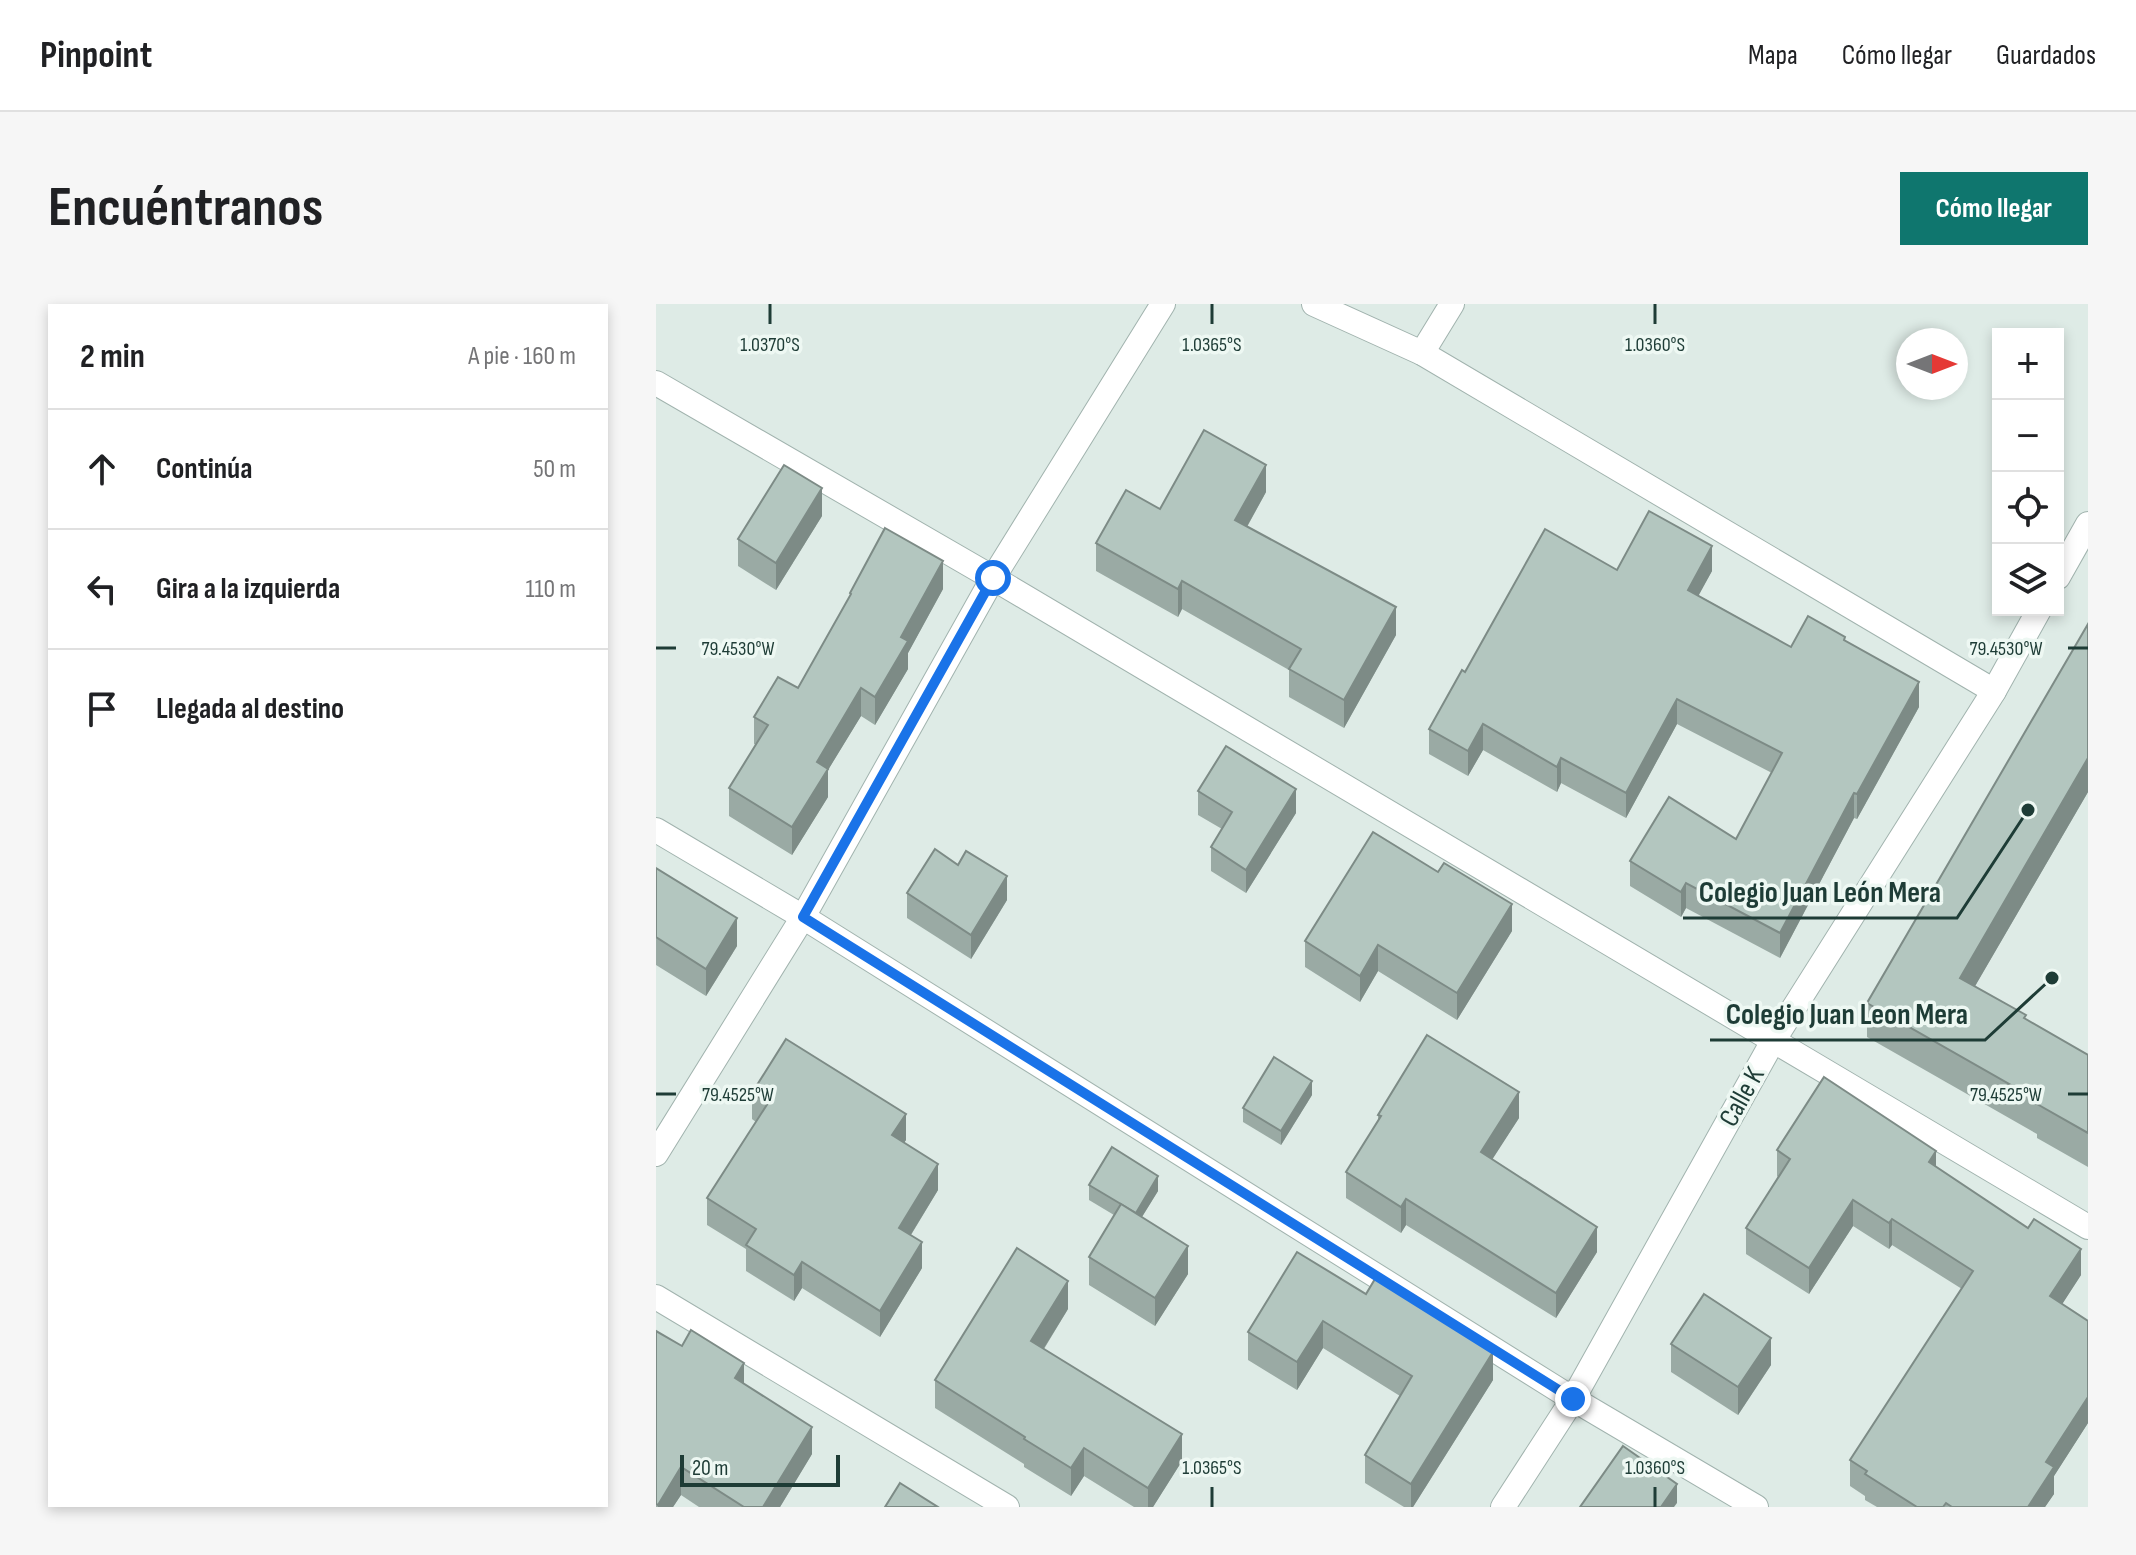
<!DOCTYPE html>
<html lang="es">
<head>
<meta charset="utf-8">
<style>
	:root { --surface:#fff; --page:#f6f6f6; --text:#202124; --muted:#757577; --line:#e0e0e0; --accent:#0f766e }
	body { margin:0; font-family:"Sofia Sans Condensed",sans-serif; background:var(--page); color:var(--text) }
	.controls { position:absolute; right:24px; top:24px; display:grid; overflow:hidden; border-radius:0px; box-shadow:0 4px 12px #0003 }
	.controls button { width:72px; height:72px; display:grid; place-items:center; padding:0; border:0; border-bottom:2px solid var(--line); background:var(--surface); color:var(--text); font:40px sans-serif }
	.compass { position:absolute; left:1240px; top:24px; width:72px; height:72px; border-radius:50%; background:var(--surface); box-shadow:0 4px 12px #0003; rotate:90deg }
	.scale { position:absolute; left:24px; bottom:20px; width:160px; box-sizing:border-box; padding-left:8px; border:4px solid #1e3c36; border-top:0; font-size:22px; line-height:28px; white-space:nowrap; color:#1e3c36; -webkit-text-stroke:6px #eef8f3; paint-order:stroke }
	.stop { position:absolute; width:24px; height:24px; margin:-18px; border:6px solid #1a73e8; border-radius:50%; background:#fff }
	.stop.end { background:#1a73e8; border-color:#fff; box-shadow:0 2px 8px #0008 }
	.list { margin:0; padding:0; list-style:none }
	h2 { display:flex; justify-content:space-between; align-items:center; height:104px; margin:0; padding:0 32px; font-size:34px }
	h2 small { font-size:26px; font-weight:400; color:var(--muted) }
	.list li { display:grid; grid-template-columns:52px 1fr auto; gap:24px; align-items:center; box-sizing:border-box; height:120px; padding:0 32px; border-top:2px solid var(--line) }
	.list b { display:block; font-size:30px; white-space:nowrap }
	.list em { font-size:26px; font-style:normal; color:var(--muted) }
	.icon { flex:none; width:44px; height:44px; fill:none; stroke:currentColor; stroke-width:2; stroke-linecap:round; stroke-linejoin:round }
	.map { position:relative; flex:none; width:1432px; height:1203px; overflow:hidden; border-radius:0px }
	header { display:flex; align-items:center; gap:48px; box-sizing:border-box; height:112px; padding:0 40px; background:var(--surface); border-bottom:2px solid var(--line) }
	header strong { font-size:38px }
	nav { display:flex; gap:44px; margin-inline-start:auto; font-size:28px }
	.intro { display:flex; align-items:center; justify-content:space-between; box-sizing:border-box; height:192px; padding:0 48px }
	h1 { margin:0; font-size:56px }
	.button { padding:20px 36px; border-radius:0px; background:var(--accent); color:#fff; font-size:28px; font-weight:700 }
	main { display:flex; gap:48px; padding:0 48px }
	aside { flex:1; background:var(--surface); border-radius:0px; box-shadow:0 4px 12px #0003 }
	.map>svg:first-child { display:block }
	.lines { fill:none; stroke-linecap:round; stroke-linejoin:round }
	.minor-casing { stroke:#a1b3ae; stroke-width:26 }
	.minor { stroke:#fff; stroke-width:24 }
	.wall { fill:#9aaaa4 }
	.shaded-wall { fill:#7d8b86 }
	.building { fill:#b3c6bf; stroke:#7d8b86; stroke-width:2 }
	.route { stroke:#1a73e8; stroke-width:10 }
	.ticks { fill:none; stroke:#1e3c36; stroke-width:3 }
	.labels { text-anchor:middle; dominant-baseline:central; stroke-width:7; stroke-linejoin:round; paint-order:stroke }
	.street-label { font-size:28px; fill:#1e3c36; stroke:#eef8f3 }
	.ticks-label { font-size:20px; text-anchor:middle; fill:#1e3c36; stroke:#eef8f3; stroke-width:7; stroke-linejoin:round; paint-order:stroke }
	.leader { fill:none; stroke:#1e3c36; stroke-width:3 }
	.callout-dot { fill:#1e3c36; stroke:#eef8f3; stroke-width:3 }
	.callout-label { font-size:30px; text-anchor:middle; font-weight:bold; fill:#1e3c36; stroke:#eef8f3; stroke-width:7; stroke-linejoin:round; paint-order:stroke }
</style>
</head>
<body>
<header>
<strong>Pinpoint</strong>
<nav><a>Mapa</a><a>Cómo llegar</a><a>Guardados</a></nav>
</header>
<div class="intro"><h1>Encuéntranos</h1><a class="button">Cómo llegar</a></div>
<main>
<aside>
<h2>2 min<small>A pie · 160 m</small></h2>
<ul class="list">
<li><svg class="icon" aria-label="ahead" viewBox="0 0 24 24"><path d="M12 20V5M6 11l6-6 6 6"/></svg><div><b>Continúa</b></div><em>50 m</em></li>
<li><svg class="icon" aria-label="left" viewBox="0 0 24 24"><path d="M17 20v-9H6M10 6l-5 5 5 5"/></svg><div><b>Gira a la izquierda</b></div><em>110 m</em></li>
<li><svg class="icon" aria-label="arrive" viewBox="0 0 24 24"><path d="M6 21V4h12l-3 4 3 4H6"/></svg><div><b>Llegada al destino</b></div></li>
</ul>
</aside>
<div class="map">
<svg width="1432" height="1203" viewBox="0 0 1432 1203">
	<rect width="100%" height="100%" fill="#deebe6"/>
	<g class="lines">
		<g class="minor-casing">
			<g id="minor">
				<polyline points="658,0 766,49 1338,387"/>
				<polyline points="766,49 796,0"/>
				<polyline points="0,79 337,274 1432,923"/>
				<polyline points="1402,273 1432,220"/>
				<polyline points="0,526 147,613 917,1095 1100,1203"/>
				<polyline points="0,850 147,613 337,274 507,0"/>
				<polyline points="0,993 351,1203"/>
				<polyline points="847,1203 917,1095 1117,737 1338,387 1383,306"/>
			</g>
		</g>
		<use href="#minor" class="minor"/>
	</g>
	<g class="wall">
		<polygon points="610,188 591,223 740,331 688,424 633,393 633,366 526,305 522,313 440,267 440,239 504,205"/>
		<polygon points="166,212 120,286 82,262 82,235"/>
		<polygon points="961,266 1056,267 1042,291 1135,343 1189,336 1263,403 1201,515 1198,514 1124,654 1030,604 1025,613 974,582 974,557 1080,535 1116,469 1021,420 970,514 905,479 901,488 827,446 812,472 773,450 773,425 809,368"/>
		<polygon points="287,285 252,349 252,365 219,421 205,412 172,466 172,493 136,551 73,512 73,484 100,441 98,440 98,413 142,384 194,293 194,289"/>
		<polygon points="1432,320 1432,488 1319,682 1370,715 1432,751 1432,863 1381,834 1381,830 1211,733 1211,699"/>
		<polygon points="542,487 640,509 590,589 555,567 555,543 566,525 542,511"/>
		<polygon points="0,564 81,642 50,692 0,661"/>
		<polygon points="251,589 351,596 315,655 251,614"/>
		<polygon points="856,627 801,716 722,667 704,698 649,663 649,637"/>
		<polygon points="96,789 250,836 248,838 282,886 255,931 266,964 224,1033 146,984 138,997 90,967 90,945 51,921 51,894 100,818 96,815"/>
		<polygon points="656,791 625,841 587,818 587,804"/>
		<polygon points="722,811 863,814 836,855 941,948 900,1014 750,921 745,929 690,894 690,868 722,817"/>
		<polygon points="1121,846 1280,863 1425,971 1406,1000 1432,1017 1432,1119 1398,1172 1398,1190 1389,1203 1221,1203 1209,1196 1209,1192 1194,1182 1194,1156 1306,985 1236,941 1233,945 1197,922 1153,990 1090,950 1090,924 1122,873 1121,872"/>
		<polygon points="433,881 502,887 486,913 532,970 499,1022 433,981 433,953 458,911 433,896"/>
		<polygon points="641,948 837,1076 757,1203 748,1203 709,1179 709,1151 744,1092 667,1044 641,1086 592,1056 592,1028"/>
		<polygon points="412,1005 388,1045 526,1157 497,1203 478,1203 428,1172 415,1192 368,1163 368,1160 279,1104 279,1076"/>
		<polygon points="0,1027 88,1080 156,1150 124,1203 43,1203 25,1191 17,1203 0,1203"/>
		<polygon points="1015,1040 1115,1061 1082,1111 1015,1068"/>
	</g>
	<g class="shaded-wall">
		<polygon points="610,161 610,188 579,244 579,216"/>
		<polygon points="166,184 166,212 120,286 120,259"/>
		<polygon points="1056,242 1056,267 1032,311 1032,286"/>
		<polygon points="287,257 287,285 252,349 252,365 219,421 219,393 245,333"/>
		<polygon points="526,277 526,305 522,313 522,285"/>
		<polygon points="740,303 740,331 688,424 688,396"/>
		<polygon points="1263,378 1263,403 1201,515 1201,490"/>
		<polygon points="205,384 205,412 172,466 172,493 136,551 136,523 161,458"/>
		<polygon points="1021,395 1021,420 970,514 970,489"/>
		<polygon points="827,420 827,446 812,472 812,447"/>
		<polygon points="905,454 905,479 901,488 901,463"/>
		<polygon points="1432,454 1432,488 1304,708 1304,674"/>
		<polygon points="640,485 640,509 590,589 590,566"/>
		<polygon points="1198,489 1198,514 1124,654 1124,629"/>
		<polygon points="351,572 351,596 315,655 315,631"/>
		<polygon points="1030,579 1030,604 1025,613 1025,588"/>
		<polygon points="856,600 856,627 801,716 801,689"/>
		<polygon points="81,614 81,642 50,692 50,665"/>
		<polygon points="722,641 722,667 704,698 704,672"/>
		<polygon points="656,777 656,791 625,841 625,827"/>
		<polygon points="863,788 863,814 825,873 825,848"/>
		<polygon points="250,810 250,836 236,857 236,831"/>
		<polygon points="1280,847 1280,873 1273,858"/>
		<polygon points="282,860 282,886 243,950 243,924"/>
		<polygon points="502,872 502,887 479,924 479,910"/>
		<polygon points="750,895 750,921 745,929 745,903"/>
		<polygon points="1197,896 1197,922 1153,990 1153,964"/>
		<polygon points="1236,915 1236,941 1233,945 1233,919"/>
		<polygon points="941,923 941,948 900,1014 900,989"/>
		<polygon points="266,938 266,964 224,1033 224,1007"/>
		<polygon points="532,942 532,970 499,1022 499,994"/>
		<polygon points="1425,945 1425,971 1394,1019 1394,992"/>
		<polygon points="146,958 146,984 138,997 138,971"/>
		<polygon points="412,977 412,1005 375,1065 375,1037"/>
		<polygon points="667,1017 667,1044 641,1086 641,1058"/>
		<polygon points="1115,1034 1115,1061 1082,1111 1082,1083"/>
		<polygon points="837,1048 837,1076 757,1203 755,1203 755,1180"/>
		<polygon points="88,1059 88,1087 79,1074"/>
		<polygon points="1432,1093 1432,1119 1398,1172 1398,1190 1389,1203 1372,1203 1390,1158"/>
		<polygon points="156,1123 156,1150 124,1203 107,1203"/>
		<polygon points="526,1130 526,1157 497,1203 492,1203 492,1184"/>
		<polygon points="428,1144 428,1172 415,1192 415,1164"/>
		<polygon points="25,1163 25,1191 17,1203 2,1203 2,1201"/>
		<polygon points="1021,1180 1021,1199 1018,1203 1005,1203"/>
	</g>
	<g class="building">
		<polygon points="548,126 610,161 579,216 740,303 688,396 633,365 645,345 526,277 522,285 440,239 470,186 504,205"/>
		<polygon points="128,161 166,184 120,259 82,235"/>
		<polygon points="993,207 1056,242 1032,286 1135,343 1152,312 1189,333 1188,336 1263,378 1201,490 1198,489 1124,629 1030,579 1025,588 974,557 1013,493 1080,535 1126,449 1021,395 970,489 905,454 901,463 827,420 812,447 773,425 806,366 809,368 889,225 961,266"/>
		<polygon points="229,224 287,257 245,333 252,337 219,393 205,384 161,458 172,465 136,523 73,484 112,421 98,413 122,373 142,384 195,290 194,289"/>
		<polygon points="1432,320 1432,454 1304,674 1370,711 1368,714 1432,751 1432,829 1381,800 1383,797 1211,699"/>
		<polygon points="570,442 640,485 590,566 555,543 576,508 542,487"/>
		<polygon points="717,528 782,568 788,559 856,600 801,689 722,641 704,672 649,637"/>
		<polygon points="279,545 302,561 310,547 351,572 315,631 251,589"/>
		<polygon points="0,564 81,614 50,665 0,633"/>
		<polygon points="771,731 863,788 825,848 941,923 900,989 750,895 745,903 690,868 725,812 722,811"/>
		<polygon points="130,735 250,810 236,831 282,860 243,924 266,938 224,1007 146,958 138,971 90,941 100,925 51,894 112,799 96,789"/>
		<polygon points="618,753 656,777 625,827 587,804"/>
		<polygon points="1168,773 1280,847 1273,858 1372,924 1378,915 1425,945 1394,992 1432,1017 1432,1093 1390,1158 1398,1163 1372,1203 1296,1203 1290,1199 1287,1203 1261,1203 1209,1170 1211,1167 1194,1156 1317,967 1236,915 1233,919 1197,896 1153,964 1090,924 1134,855 1121,846"/>
		<polygon points="456,843 502,872 480,909 433,881"/>
		<polygon points="465,900 532,942 499,994 433,953"/>
		<polygon points="361,944 412,977 375,1037 526,1130 492,1184 428,1144 415,1164 368,1135 369,1133 279,1076"/>
		<polygon points="641,948 710,990 719,975 837,1048 755,1180 709,1151 756,1072 667,1017 641,1058 592,1028"/>
		<polygon points="1048,990 1115,1034 1082,1083 1015,1040"/>
		<polygon points="35,1026 88,1059 79,1074 156,1123 107,1203 88,1203 25,1163 2,1201 0,1200 0,1027 26,1042"/>
		<polygon points="967,1142 1021,1180 1005,1203 924,1203"/>
		<polygon points="244,1179 282,1203 229,1203"/>
	</g>
	<g class="lines">
		<polyline class="route" points="337,274 147,613 917,1095"/>
	</g>
	<path class="ticks" d="M114,0V20M556,0V20M999,0V20M0,344H20M1412,344H1432M0,790H20M1412,790H1432M556,1183V1203M999,1183V1203"/>
	<g class="labels">
		<g class="street-label">
			<text transform="translate(1086 793) rotate(-61)">Calle K</text>
		</g>
	</g>
	<g class="ticks-label">
		<text x="114" y="47">1.0370°S</text>
		<text x="556" y="47">1.0365°S</text>
		<text x="999" y="47">1.0360°S</text>
		<text x="1350" y="351">79.4530°W</text>
		<text x="82" y="351">79.4530°W</text>
		<text x="1350" y="797">79.4525°W</text>
		<text x="82" y="797">79.4525°W</text>
		<text x="556" y="1170">1.0365°S</text>
		<text x="999" y="1170">1.0360°S</text>
	</g>
	<path class="leader" d="M1372 506L1301 614H1027M1396 674L1329 736H1054"/>
	<g class="callout-dot">
		<circle cx="1372" cy="506" r="8"/>
		<circle cx="1396" cy="674" r="8"/>
	</g>
	<g class="callout-label">
		<text x="1164" y="598">Colegio Juan León Mera</text>
		<text x="1191" y="720">Colegio Juan Leon Mera</text>
	</g>
</svg>
<div class="controls">
<button>+</button>
<button>−</button>
<button><svg class="icon" aria-label="locate" viewBox="0 0 24 24"><circle cx="12" cy="12" r="6"/><path d="M12 2v4M12 18v4M2 12h4M18 12h4"/></svg></button>
<button><svg class="icon" aria-label="layers" viewBox="0 0 24 24"><path d="M12 4l9 5-9 5-9-5zM3 14l9 5 9-5"/></svg></button>
</div>
<svg class="compass" viewBox="-18 -18 36 36"><path d="M0-13l5 13h-10z" fill="#e53935"/><path d="M0 13l5-13h-10z" fill="#757577"/></svg>
<div class="scale">20 m</div>
<div class="stop" style="left:337px;top:274px"></div>
<div class="stop end" style="left:917px;top:1095px"></div>
</div>
</main>
</body>
</html>
